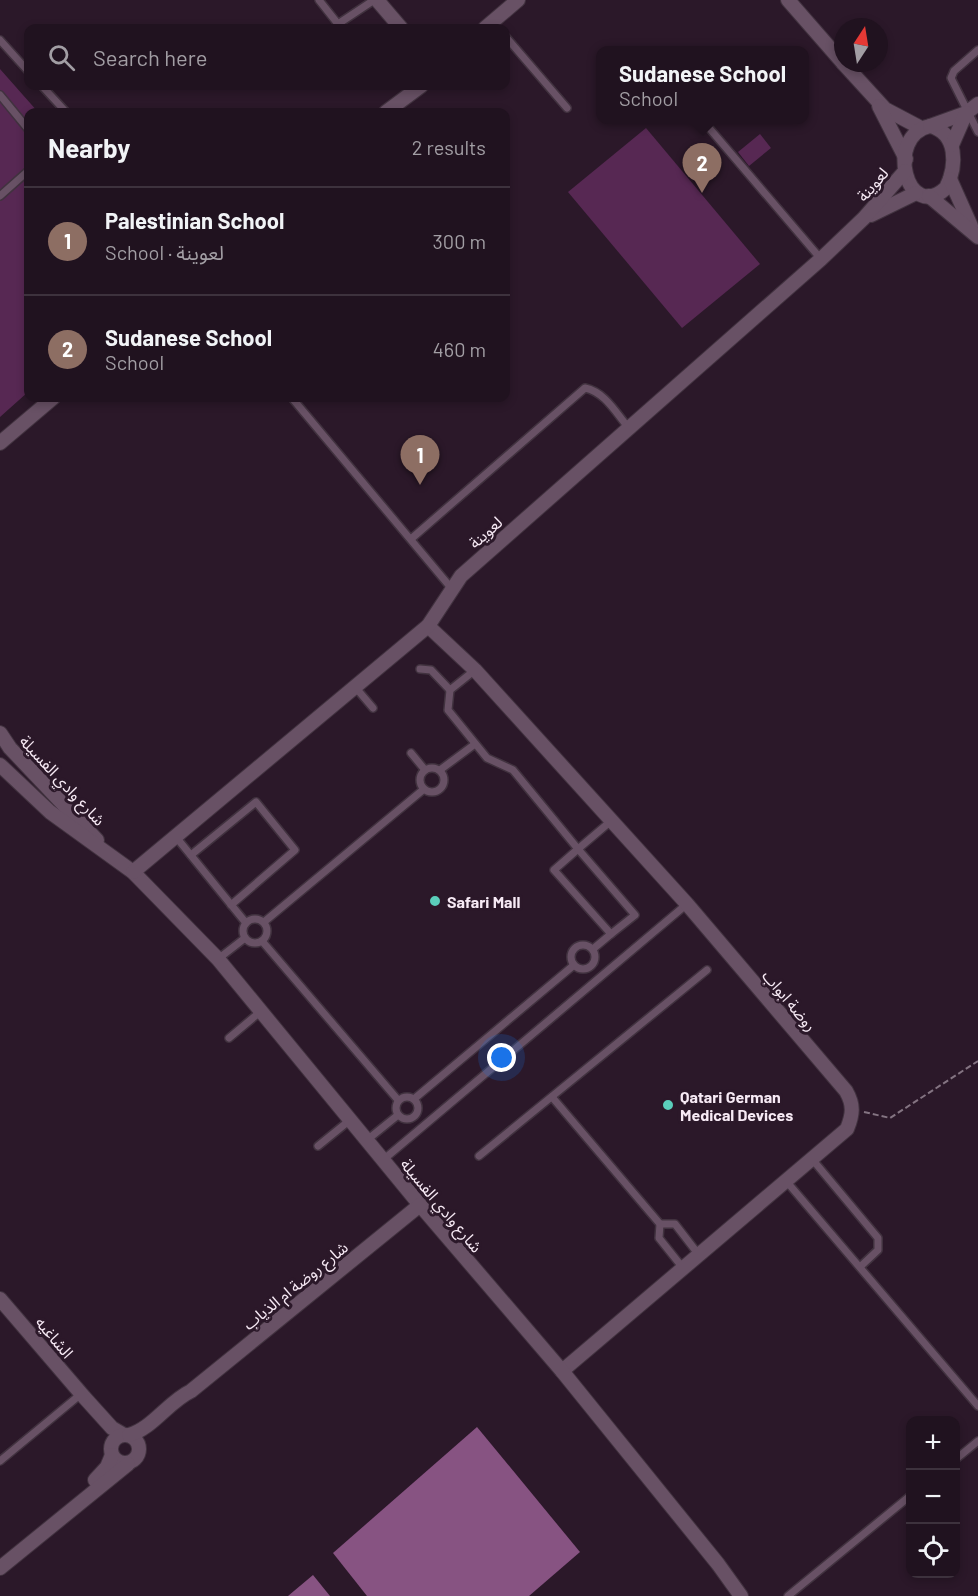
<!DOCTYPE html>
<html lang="en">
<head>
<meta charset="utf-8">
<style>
	:root { --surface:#20121f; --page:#2d202c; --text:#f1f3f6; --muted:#a29ea4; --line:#3d323d; --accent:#5bcebb }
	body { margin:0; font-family:Barlow,"Noto Sans Arabic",sans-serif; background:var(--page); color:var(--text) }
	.controls { position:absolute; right:18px; bottom:18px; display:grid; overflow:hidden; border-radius:12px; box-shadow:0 3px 9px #0003 }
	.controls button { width:54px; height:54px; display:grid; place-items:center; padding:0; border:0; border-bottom:2px solid var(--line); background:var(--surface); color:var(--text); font:30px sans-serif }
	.compass { position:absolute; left:834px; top:18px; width:54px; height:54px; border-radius:50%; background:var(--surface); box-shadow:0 3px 9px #0003; rotate:12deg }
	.you { position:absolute; left:502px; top:1058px; width:21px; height:21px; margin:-15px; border:4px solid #fff; border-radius:50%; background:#1a73e8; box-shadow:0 0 0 9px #1a73e833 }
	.badge { display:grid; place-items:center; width:39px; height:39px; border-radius:50%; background:var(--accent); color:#fff; font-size:20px; font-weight:700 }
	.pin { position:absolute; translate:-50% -50px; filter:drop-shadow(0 2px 3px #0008) }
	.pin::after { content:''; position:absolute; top:32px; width:21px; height:18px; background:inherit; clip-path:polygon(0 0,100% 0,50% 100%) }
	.popup { position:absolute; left:596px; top:46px; width:213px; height:78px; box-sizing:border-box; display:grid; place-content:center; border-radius:12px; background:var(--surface); filter:drop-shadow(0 2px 4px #0005); font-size:20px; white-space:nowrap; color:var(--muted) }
	.popup b { font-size:22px; color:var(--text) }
	.popup::after { content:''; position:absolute; left:50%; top:100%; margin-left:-12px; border:12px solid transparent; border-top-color:var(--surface) }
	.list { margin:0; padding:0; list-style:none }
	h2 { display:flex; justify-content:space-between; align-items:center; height:78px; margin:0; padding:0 24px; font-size:26px }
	h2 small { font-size:20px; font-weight:400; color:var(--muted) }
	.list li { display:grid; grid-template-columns:39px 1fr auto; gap:18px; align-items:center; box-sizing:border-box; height:108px; padding:0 24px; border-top:2px solid var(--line) }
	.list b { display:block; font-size:22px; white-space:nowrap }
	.list p { margin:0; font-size:20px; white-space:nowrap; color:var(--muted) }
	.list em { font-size:20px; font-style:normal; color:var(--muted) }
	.icon { flex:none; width:33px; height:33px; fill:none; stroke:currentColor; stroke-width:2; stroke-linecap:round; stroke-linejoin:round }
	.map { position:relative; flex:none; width:978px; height:1596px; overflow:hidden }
	.search { position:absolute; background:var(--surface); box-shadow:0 3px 9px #0003; left:24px; top:24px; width:486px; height:66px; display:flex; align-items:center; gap:15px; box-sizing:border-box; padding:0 21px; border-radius:12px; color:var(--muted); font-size:22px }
	.panel { position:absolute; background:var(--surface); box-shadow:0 3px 9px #0003; left:24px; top:108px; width:486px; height:294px; border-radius:12px }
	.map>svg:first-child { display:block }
	.green { fill:#572853 }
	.water { fill:#875382 }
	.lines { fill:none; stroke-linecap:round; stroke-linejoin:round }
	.lane-casing { stroke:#41323f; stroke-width:10 }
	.street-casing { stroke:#41323f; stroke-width:16 }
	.path { stroke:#847482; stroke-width:2; stroke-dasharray:6 3; stroke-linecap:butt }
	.lane { stroke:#685165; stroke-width:7 }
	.street { stroke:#685165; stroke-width:14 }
	.poi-dot { fill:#5bcebb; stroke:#2b1829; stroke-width:2 }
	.labels { text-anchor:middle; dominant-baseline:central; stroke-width:6; stroke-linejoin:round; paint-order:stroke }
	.street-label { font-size:16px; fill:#f7eaf5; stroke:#2b1829 }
	.poi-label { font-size:16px; font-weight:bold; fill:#f7eaf5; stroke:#2b1829; text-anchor:start }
</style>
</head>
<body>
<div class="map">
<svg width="978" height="1596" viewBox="0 0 978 1596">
	<rect width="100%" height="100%" fill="#2b1829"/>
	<g class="green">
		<polygon points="0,69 38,112 28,112 28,392 0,417"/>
		<polygon points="646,128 760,264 682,328 568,192"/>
		<polygon points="760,134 771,148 749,166 738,152"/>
	</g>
	<g class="water">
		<polygon points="477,1427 580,1552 529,1596 367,1596 333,1553"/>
		<polygon points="313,1575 330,1596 288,1596"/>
	</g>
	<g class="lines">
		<g class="lane-casing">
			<g id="lane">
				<polyline points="319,0 338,24 374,0"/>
				<polyline points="506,37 567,108"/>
				<polyline points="0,40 28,71"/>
				<polyline points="978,50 954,71 951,78 978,132"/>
				<polyline points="42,86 66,112"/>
				<polyline points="0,95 28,129"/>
				<polyline points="704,122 821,259"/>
				<polyline points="0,196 28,171"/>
				<polyline points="292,398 452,589"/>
				<path d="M411,539L585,388C605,392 616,413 628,427"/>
				<polyline points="420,669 431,670 450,690"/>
				<polyline points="475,670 450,690 448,710 487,758 513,770 578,849 554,870 611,934 593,949"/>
				<polyline points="356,688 373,708"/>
				<polyline points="411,753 425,770"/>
				<circle cx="432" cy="780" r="12"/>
				<polyline points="440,770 475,744"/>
				<polyline points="611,821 578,849 635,915 611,934"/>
				<polyline points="176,837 246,923"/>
				<polyline points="191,855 256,802 295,850 231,905"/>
				<circle cx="255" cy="931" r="12"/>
				<polyline points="264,922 424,789"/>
				<polyline points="262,941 398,1100"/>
				<circle cx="583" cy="957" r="12"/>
				<polyline points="218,959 245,938"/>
				<polyline points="229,1038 260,1012"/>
				<circle cx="407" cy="1108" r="11"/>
				<polyline points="552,1097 660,1224 659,1238 683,1268"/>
				<polyline points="414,1099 574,965"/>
				<polyline points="367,1140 398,1115"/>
				<polyline points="318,1146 350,1120"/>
				<polyline points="479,1156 707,970"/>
				<polyline points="812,1159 878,1238 878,1250 861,1266"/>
				<polyline points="383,1160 687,904"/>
				<polyline points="787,1182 978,1406"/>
				<polyline points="660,1224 675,1224 699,1255"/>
				<polyline points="956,1459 978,1441"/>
				<polyline points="0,1461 81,1394"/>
				<polyline points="788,1596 910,1496"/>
			</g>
		</g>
		<g class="street-casing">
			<g id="street">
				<polyline points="377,0 401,28"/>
				<polyline points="788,0 843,63"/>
				<polyline points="485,28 518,0"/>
				<polyline points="843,63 885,109 921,128"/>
				<polyline points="879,106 906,159"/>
				<polyline points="386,112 421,86"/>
				<path d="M930,126C958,133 957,166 946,188C907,224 884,136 930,126Z"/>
				<polyline points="930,126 966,113 978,104"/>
				<polyline points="952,145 966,113"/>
				<polyline points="950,179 971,226"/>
				<polyline points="929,196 978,237"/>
				<polyline points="871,215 916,193"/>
				<polyline points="0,443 53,398"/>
				<path d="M428,626L475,670L687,904L846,1091C854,1105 853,1114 847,1129L562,1371"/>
				<polyline points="0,733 10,748 97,840"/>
				<polyline points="0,765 50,812 133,872 218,959 420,1205 562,1371 718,1564 741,1596"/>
				<polyline points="133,872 428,626 461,576 821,259 864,218 905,171"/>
				<polyline points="0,1299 84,1397 112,1428 124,1435"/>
				<circle cx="125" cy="1449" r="14"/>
				<path d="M129,1435C153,1428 168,1402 191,1391L420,1205"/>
				<polyline points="95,1480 107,1467 112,1455"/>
				<polyline points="0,1568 128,1464"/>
			</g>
		</g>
		<polyline class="path" points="864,1112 890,1118 978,1061"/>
		<use href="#lane" class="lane"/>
		<use href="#street" class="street"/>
	</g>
	<g class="poi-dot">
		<circle cx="435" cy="901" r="6"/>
		<circle cx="668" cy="1105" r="6"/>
	</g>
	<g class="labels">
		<g class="street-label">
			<text transform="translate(872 184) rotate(-49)">لعوينة</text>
			<text transform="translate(485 532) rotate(-42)">لعوينة</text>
			<text transform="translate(63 780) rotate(47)">شارع وادي الفسيلة</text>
			<text transform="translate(790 1000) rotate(50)">روضة ابواب</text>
			<text transform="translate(442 1205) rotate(50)">شارع وادي الفسيلة</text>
			<text transform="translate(295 1285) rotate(-39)">شارع روضة ام الذياب</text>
			<text transform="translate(55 1337) rotate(50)">الشاغيه</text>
		</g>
		<g class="poi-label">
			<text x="447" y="901">Safari Mall</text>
			<text x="680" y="1096">Qatari German<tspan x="680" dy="18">Medical Devices</tspan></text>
		</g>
	</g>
</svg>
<div class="controls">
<button>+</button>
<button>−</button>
<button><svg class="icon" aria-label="locate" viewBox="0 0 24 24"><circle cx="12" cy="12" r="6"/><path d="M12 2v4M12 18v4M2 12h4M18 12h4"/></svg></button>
</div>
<svg class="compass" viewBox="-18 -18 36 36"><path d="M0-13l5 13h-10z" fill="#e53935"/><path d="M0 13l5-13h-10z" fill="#a29ea4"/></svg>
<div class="you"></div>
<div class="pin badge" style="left:420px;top:485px;background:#8d6e63">1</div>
<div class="pin badge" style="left:702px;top:193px;background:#8d6e63">2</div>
<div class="popup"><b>Sudanese School</b>School</div>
<div class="search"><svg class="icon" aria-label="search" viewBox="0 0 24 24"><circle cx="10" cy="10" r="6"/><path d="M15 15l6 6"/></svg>Search here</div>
<section class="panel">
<h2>Nearby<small>2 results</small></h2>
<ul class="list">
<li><span class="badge" style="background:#8d6e63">1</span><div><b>Palestinian School</b><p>School · لعوينة</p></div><em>300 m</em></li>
<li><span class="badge" style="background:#8d6e63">2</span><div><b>Sudanese School</b><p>School</p></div><em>460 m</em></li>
</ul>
</section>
</div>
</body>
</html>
